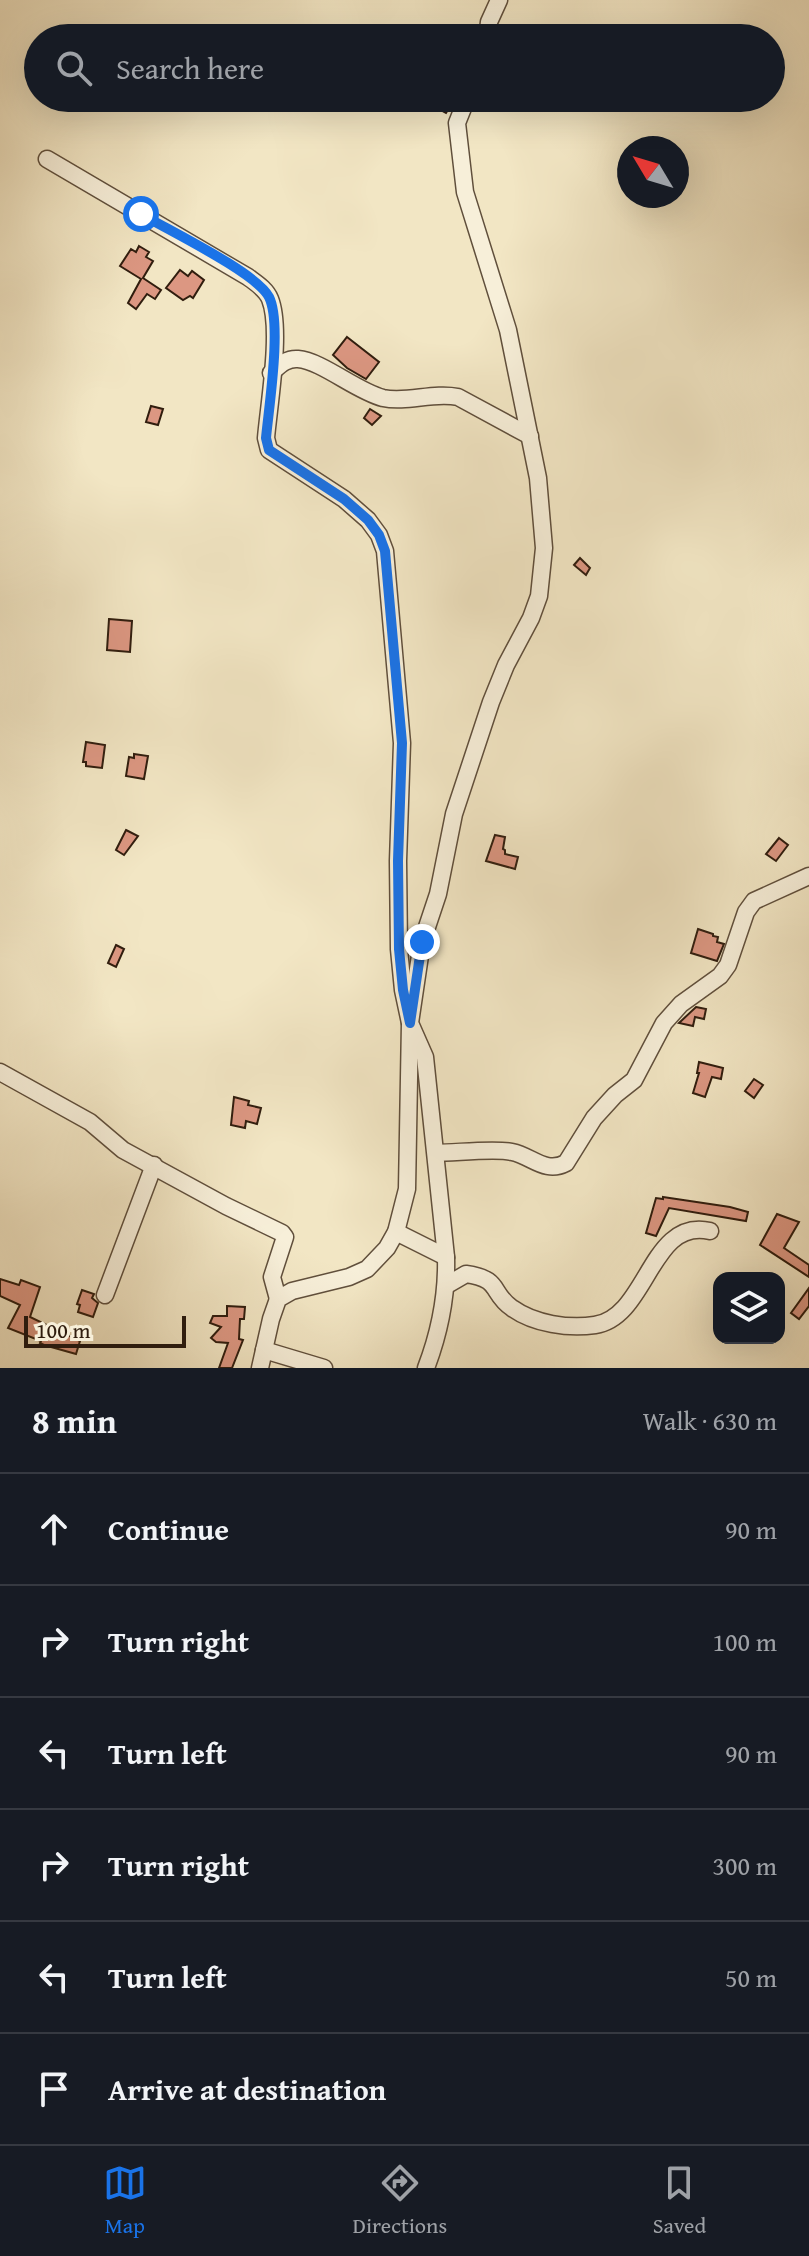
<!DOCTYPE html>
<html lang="en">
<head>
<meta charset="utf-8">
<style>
	:root { --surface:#171b24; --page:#20242c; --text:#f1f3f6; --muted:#9ea1a6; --line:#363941; --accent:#1a73e8 }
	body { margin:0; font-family:"Gentium Book Plus",serif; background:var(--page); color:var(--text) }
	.controls { position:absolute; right:24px; bottom:24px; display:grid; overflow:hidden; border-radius:16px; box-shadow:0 8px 32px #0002 }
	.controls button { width:72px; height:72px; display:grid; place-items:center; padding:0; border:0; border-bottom:2px solid var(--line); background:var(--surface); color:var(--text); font:40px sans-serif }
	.compass { position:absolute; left:617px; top:136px; width:72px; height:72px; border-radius:50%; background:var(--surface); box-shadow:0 8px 32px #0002; rotate:308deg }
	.scale { position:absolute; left:24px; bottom:20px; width:162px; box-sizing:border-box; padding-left:8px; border:4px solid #301d0e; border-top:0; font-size:22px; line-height:28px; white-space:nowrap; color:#301d0e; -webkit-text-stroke:6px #f7efd9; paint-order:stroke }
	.stop { position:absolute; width:24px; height:24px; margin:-18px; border:6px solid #1a73e8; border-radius:50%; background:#fff }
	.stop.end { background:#1a73e8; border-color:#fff; box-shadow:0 2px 8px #0008 }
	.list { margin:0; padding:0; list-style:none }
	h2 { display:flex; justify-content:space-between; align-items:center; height:104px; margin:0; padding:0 32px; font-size:34px }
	h2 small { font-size:26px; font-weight:400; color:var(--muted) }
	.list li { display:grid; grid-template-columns:52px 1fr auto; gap:24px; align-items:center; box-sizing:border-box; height:112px; padding:0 32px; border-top:2px solid var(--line) }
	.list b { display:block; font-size:30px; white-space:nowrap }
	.list em { font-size:26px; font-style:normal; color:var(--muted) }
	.icon { flex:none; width:44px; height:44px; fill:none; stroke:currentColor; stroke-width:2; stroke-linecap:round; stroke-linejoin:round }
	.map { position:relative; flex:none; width:809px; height:1368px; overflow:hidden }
	.search { position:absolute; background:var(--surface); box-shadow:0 8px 32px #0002; left:24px; right:24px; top:24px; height:88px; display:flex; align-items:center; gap:20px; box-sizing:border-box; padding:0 28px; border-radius:44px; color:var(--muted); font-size:30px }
	.sheet { height:776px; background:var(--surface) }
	nav { display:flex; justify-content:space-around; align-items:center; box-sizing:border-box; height:112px; border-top:2px solid var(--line); background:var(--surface); font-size:22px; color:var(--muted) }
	nav a { display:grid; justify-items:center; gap:4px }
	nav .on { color:var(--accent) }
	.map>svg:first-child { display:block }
	.building { fill:#dc9782; stroke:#301d0e; stroke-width:2 }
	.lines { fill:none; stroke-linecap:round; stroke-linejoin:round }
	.minor-casing { stroke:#604f3c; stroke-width:19 }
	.minor { stroke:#f7efd9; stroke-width:16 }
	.route { stroke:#1a73e8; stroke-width:10 }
</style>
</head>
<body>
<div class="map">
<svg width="809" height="1368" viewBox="0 0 809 1368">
	<rect width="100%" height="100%" fill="#f2e6c4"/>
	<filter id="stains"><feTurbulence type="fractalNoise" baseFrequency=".0025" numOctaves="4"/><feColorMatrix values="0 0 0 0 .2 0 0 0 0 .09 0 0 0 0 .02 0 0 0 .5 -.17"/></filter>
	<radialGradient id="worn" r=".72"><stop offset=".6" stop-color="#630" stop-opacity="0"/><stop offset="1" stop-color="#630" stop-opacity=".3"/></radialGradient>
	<g class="building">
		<polygon points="442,98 451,105 446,113 435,107"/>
		<polygon points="139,246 149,252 146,257 153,261 143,278 161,290 155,299 147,294 136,309 128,303 141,279 120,266 131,249 136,252"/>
		<polygon points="180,270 188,276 192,271 204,280 193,298 190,296 183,300 166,288"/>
		<polygon points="347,337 379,362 366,379 347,368 333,355"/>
		<polygon points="151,406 163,409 158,425 146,422"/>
		<polygon points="370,409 381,416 372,425 364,418"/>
		<polygon points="580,558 590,568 586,575 574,565"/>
		<polygon points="109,619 132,621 130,652 107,650"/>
		<polygon points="86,742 105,745 102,768 86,766 86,762 83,762"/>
		<polygon points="134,754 148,756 144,779 126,776 129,757 134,758"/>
		<polygon points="126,830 138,836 124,855 116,850"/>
		<polygon points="495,835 505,837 503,849 505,850 505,854 518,857 515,869 486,861"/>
		<polygon points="779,838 788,845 776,861 766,854"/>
		<polygon points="698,929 713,934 713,936 718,937 717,942 724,944 717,961 691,953"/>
		<polygon points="116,945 124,949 116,967 108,963"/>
		<polygon points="696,1007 706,1009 704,1019 695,1017 693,1026 679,1023"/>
		<polygon points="699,1062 723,1068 721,1079 712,1077 705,1097 693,1093 699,1073 697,1073"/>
		<polygon points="754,1079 763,1085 754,1098 745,1091"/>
		<polygon points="234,1097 249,1101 248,1105 261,1108 257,1124 246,1121 245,1128 231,1125"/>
		<polygon points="663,1197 730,1207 748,1212 746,1221 669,1208 656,1236 646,1233 656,1198 663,1199"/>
		<polygon points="777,1214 799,1222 784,1248 809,1265 809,1277 760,1245"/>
		<polygon points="0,1279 19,1285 21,1280 40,1287 30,1317 80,1341 76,1354 44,1345 40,1343 41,1341 8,1328 20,1305 0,1296"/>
		<polygon points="809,1288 809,1306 799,1319 791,1313"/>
		<polygon points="82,1290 94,1294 92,1298 98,1303 93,1317 78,1312 80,1305 77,1304"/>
		<polygon points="227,1306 245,1307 244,1319 240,1319 239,1339 243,1340 232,1368 219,1368 228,1343 216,1342 211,1338 221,1327 210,1323 213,1316 227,1316"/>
	</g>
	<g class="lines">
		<g class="minor-casing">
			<g id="minor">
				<polyline points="487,38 489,22 499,0"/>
				<path d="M47,159L248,277C256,283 266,289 270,299C282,329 269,403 266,438L269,450L344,499L368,520L379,535L385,551L402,743L398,861L399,949L403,990L410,1023L407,1189L396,1232L387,1248L367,1269L349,1277L292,1291L278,1299L271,1319L260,1368"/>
				<path d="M271,373C279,366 286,358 298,359C322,361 356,391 383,398C407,403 433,392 458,397L530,436"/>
				<polyline points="0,1072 90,1122 123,1150 226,1206 282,1233 285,1237 272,1277 278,1299"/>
				<path d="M436,1153C456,1153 494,1148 512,1152C532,1156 545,1174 566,1163L594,1118L615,1095L634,1080L664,1023L681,1004L720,976L728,965L746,912L754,901L809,876"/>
				<polyline points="396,1232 446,1257"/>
				<path d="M447,1285L466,1274C502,1279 490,1293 512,1308C534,1324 569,1329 595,1325C648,1317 650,1217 710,1231"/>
				<polyline points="105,1295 154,1165"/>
				<polyline points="264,1350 324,1368"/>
				<path d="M426,1368C439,1334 447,1294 446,1257L425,1057L410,1023L422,942L438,894L454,814L491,702L506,665L531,618L539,596L544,548L538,478L508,330L465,192L457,123L467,98"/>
			</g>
		</g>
		<use href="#minor" class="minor"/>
	</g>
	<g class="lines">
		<path class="route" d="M141,214C168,230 257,273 269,297C282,323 269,406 266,438L269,450L344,499L368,520L379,535L385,551L402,743L398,861L399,949L403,990L410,1023L422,942"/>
	</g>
	<rect width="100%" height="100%" filter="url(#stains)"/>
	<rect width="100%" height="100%" fill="url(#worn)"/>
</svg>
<div class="controls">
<button><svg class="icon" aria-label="layers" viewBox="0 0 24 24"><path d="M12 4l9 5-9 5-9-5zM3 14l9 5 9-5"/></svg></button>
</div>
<svg class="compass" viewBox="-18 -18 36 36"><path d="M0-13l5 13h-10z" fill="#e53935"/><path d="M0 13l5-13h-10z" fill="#9ea1a6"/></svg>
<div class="scale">100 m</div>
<div class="stop" style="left:141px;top:214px"></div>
<div class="stop end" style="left:422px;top:942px"></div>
<div class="search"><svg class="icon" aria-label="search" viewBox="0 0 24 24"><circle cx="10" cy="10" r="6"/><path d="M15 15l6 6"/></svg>Search here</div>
</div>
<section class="sheet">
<h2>8 min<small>Walk · 630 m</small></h2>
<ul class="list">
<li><svg class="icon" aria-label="ahead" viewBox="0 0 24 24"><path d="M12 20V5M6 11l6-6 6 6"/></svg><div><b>Continue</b></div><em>90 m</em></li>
<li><svg class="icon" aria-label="right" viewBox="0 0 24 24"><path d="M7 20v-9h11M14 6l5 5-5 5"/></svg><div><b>Turn right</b></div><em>100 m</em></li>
<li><svg class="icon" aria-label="left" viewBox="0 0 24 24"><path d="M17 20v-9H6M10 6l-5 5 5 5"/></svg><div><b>Turn left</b></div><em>90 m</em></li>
<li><svg class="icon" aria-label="right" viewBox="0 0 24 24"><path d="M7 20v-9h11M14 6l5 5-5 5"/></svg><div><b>Turn right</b></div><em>300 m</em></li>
<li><svg class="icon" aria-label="left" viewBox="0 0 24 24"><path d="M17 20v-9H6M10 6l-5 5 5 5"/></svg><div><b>Turn left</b></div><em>50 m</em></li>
<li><svg class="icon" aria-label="arrive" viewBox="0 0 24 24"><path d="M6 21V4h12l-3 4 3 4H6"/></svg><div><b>Arrive at destination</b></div></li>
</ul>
</section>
<nav>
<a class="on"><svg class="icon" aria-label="map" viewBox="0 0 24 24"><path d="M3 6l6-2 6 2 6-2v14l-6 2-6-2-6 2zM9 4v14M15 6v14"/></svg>Map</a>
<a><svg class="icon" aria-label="directions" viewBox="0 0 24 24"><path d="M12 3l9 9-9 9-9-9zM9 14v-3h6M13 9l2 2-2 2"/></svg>Directions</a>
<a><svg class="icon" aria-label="saved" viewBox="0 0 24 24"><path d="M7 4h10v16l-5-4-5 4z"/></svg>Saved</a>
</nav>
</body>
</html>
